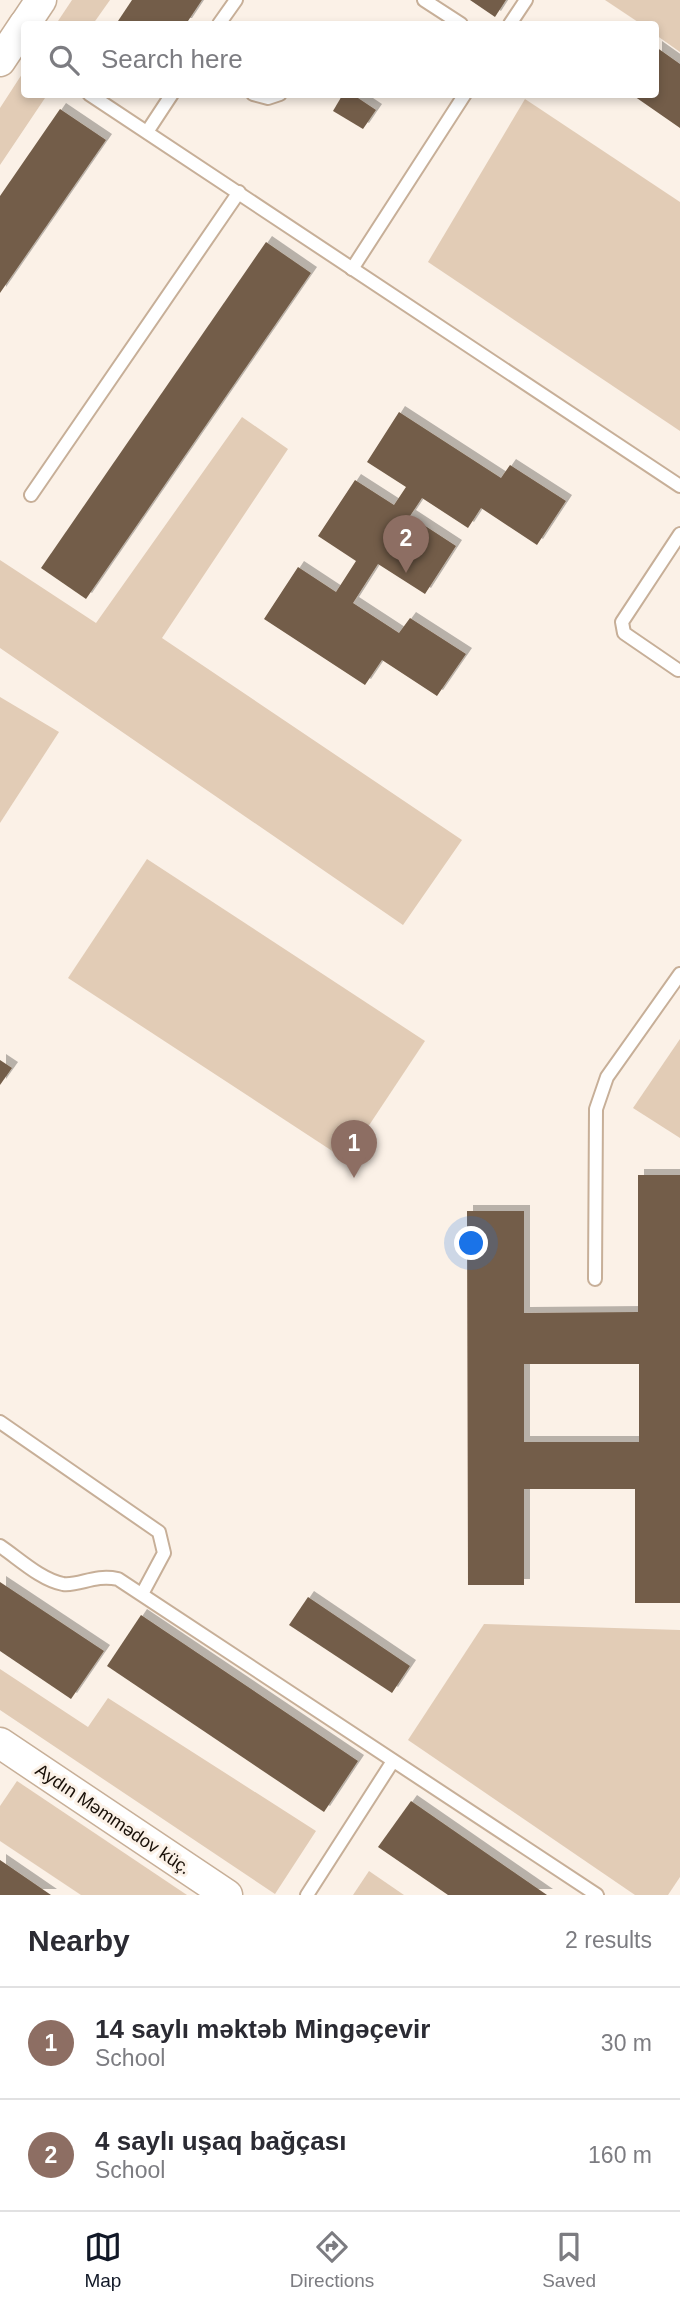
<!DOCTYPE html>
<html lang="en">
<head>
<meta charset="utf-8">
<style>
	:root { --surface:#fff; --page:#f7f7f7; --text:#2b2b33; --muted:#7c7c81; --line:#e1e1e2; --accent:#111827 }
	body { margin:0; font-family:Arial,sans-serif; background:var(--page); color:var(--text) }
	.you { position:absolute; left:472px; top:1244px; width:24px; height:24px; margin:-18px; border:5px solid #fff; border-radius:50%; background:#1a73e8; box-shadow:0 0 0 10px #1a73e833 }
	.badge { display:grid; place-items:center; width:46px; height:46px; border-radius:50%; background:var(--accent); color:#fff; font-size:23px; font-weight:700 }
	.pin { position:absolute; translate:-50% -58px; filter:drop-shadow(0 2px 4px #0008) }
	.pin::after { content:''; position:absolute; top:37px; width:24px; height:21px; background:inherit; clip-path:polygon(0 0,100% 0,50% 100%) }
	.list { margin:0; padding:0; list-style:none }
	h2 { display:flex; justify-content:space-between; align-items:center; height:91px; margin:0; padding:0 28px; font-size:30px }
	h2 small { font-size:23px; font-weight:400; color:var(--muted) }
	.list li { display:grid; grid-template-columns:46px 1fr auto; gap:21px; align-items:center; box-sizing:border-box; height:112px; padding:0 28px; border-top:2px solid var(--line) }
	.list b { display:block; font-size:26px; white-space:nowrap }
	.list p { margin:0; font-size:23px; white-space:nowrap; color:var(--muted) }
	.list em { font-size:23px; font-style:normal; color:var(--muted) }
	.icon { flex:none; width:38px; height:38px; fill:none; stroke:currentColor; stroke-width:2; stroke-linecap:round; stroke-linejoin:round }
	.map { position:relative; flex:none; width:680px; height:1895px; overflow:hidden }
	.search { position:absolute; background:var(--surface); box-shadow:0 4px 10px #0003; left:21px; right:21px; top:21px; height:77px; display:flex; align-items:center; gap:18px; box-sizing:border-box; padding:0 24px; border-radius:7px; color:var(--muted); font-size:26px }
	.sheet { height:315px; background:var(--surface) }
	nav { display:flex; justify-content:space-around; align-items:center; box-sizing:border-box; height:98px; border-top:2px solid var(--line); background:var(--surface); font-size:19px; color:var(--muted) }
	nav a { display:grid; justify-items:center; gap:4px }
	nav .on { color:var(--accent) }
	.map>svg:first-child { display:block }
	.green { fill:#e2ccb6 }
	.building { fill:#735d48; fill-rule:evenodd; filter:url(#shadow) }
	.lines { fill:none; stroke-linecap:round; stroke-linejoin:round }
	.service-casing { stroke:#c7af98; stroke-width:16 }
	.tertiary-casing { stroke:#c7af98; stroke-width:33 }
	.service { stroke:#fff; stroke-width:12 }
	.tertiary { stroke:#fff; stroke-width:30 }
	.labels { text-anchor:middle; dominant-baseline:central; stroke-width:6; stroke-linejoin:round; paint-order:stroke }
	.street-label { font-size:18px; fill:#191008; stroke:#fbf1e7 }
</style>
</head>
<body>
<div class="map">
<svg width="680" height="1895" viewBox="0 0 680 1895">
	<defs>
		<filter id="shadow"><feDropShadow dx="6" dy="-6" stdDeviation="0" flood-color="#0004"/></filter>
	</defs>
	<rect width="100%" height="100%" fill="#fbf1e7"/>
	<g class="green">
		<polygon points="72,0 110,0 93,24 56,24"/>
		<polygon points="605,0 680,0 680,52 656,35 656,24 641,24"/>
		<polygon points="24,71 24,94 47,95 0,165 0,108"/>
		<polygon points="525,99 680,202 680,431 428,262"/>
		<polygon points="242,417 288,449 162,638 462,840 403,925 0,648 0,560 96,623"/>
		<polygon points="0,697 59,732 0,823"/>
		<polygon points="147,859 425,1041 346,1160 68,978"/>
		<polygon points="680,1039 680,1138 633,1108"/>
		<polygon points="484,1624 680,1630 680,1877 668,1895 635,1895 408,1740"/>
		<polygon points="0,1669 88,1727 108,1698 316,1831 275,1894 0,1710"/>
		<polygon points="17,1781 187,1895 81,1895 0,1841 0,1806"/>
		<polygon points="369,1871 404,1895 353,1895"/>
	</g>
	<g class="building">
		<polygon points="132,0 202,0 186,24 116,24"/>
		<polygon points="470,0 506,0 495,17"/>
		<polygon points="656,47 680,64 680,128 631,94 656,94"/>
		<polygon points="343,94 352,94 376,110 363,129 333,111"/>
		<polygon points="60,109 106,140 0,293 0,196"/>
		<polygon points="266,242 311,273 86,599 41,568"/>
		<polygon points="399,412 501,478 510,465 566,501 537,545 481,508 468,528 422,498 410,516 456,546 425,594 378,564 353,603 399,633 410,618 466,654 437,696 382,660 365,685 264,619 298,567 336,592 356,561 318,536 355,480 394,505 406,487 367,462"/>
		<polygon points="0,1060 12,1068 0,1085"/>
		<path d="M638,1175H680V1603H635V1489H524V1585H468L467,1211H524V1313L638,1312ZM524,1364H639V1442H524Z"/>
		<polygon points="0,1582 104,1651 71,1699 0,1651"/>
		<polygon points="308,1597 410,1666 392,1693 289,1625"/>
		<polygon points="141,1615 358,1761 324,1812 107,1666"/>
		<polygon points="411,1801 547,1895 448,1895 378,1847"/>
		<polygon points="0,1860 51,1895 0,1895"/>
	</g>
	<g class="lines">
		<g class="service-casing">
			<g id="service">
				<polyline points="424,0 461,24"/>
				<polyline points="219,24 236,0"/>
				<polyline points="510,24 526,0"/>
				<polyline points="89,94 680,486"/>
				<polyline points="253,94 268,98 280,94"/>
				<polyline points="147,132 172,94"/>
				<polyline points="352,269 465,94"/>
				<polyline points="31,495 239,192"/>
				<polyline points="678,670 624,633 622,622 680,534"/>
				<polyline points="595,1279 596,1109 607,1077 680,974"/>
				<polyline points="0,1422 159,1532 164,1553 142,1594"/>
				<path d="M0,1546C18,1558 41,1580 63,1584C80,1586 94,1574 118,1579L597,1895"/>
				<polyline points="307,1895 393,1761"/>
			</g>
		</g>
		<g class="tertiary-casing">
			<g id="tertiary">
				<polyline points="25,24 41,0"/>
				<polyline points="0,61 24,25"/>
				<polyline points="0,1743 227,1895"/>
			</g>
		</g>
		<use href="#service" class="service"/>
		<use href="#tertiary" class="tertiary"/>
	</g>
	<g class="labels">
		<g class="street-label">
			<text transform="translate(113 1819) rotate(34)">Aydın Məmmədov küç.</text>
		</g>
	</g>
</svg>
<div class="you"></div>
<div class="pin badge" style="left:354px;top:1178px;background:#8d6e63">1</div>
<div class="pin badge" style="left:406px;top:573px;background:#8d6e63">2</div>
<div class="search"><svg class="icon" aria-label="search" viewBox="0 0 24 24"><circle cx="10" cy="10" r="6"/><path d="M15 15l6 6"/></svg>Search here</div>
</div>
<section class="sheet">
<h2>Nearby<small>2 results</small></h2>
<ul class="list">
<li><span class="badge" style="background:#8d6e63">1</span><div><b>14 saylı məktəb Mingəçevir</b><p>School</p></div><em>30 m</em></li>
<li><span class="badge" style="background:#8d6e63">2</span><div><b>4 saylı uşaq bağçası</b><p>School</p></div><em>160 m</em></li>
</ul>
</section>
<nav>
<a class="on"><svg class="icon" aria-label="map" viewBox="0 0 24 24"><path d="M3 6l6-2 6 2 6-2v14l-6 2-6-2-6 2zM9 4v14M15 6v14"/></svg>Map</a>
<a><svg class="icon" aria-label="directions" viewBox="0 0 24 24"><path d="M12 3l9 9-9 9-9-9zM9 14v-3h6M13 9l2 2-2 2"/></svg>Directions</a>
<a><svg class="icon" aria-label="saved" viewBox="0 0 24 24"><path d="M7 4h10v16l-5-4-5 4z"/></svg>Saved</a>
</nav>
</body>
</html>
